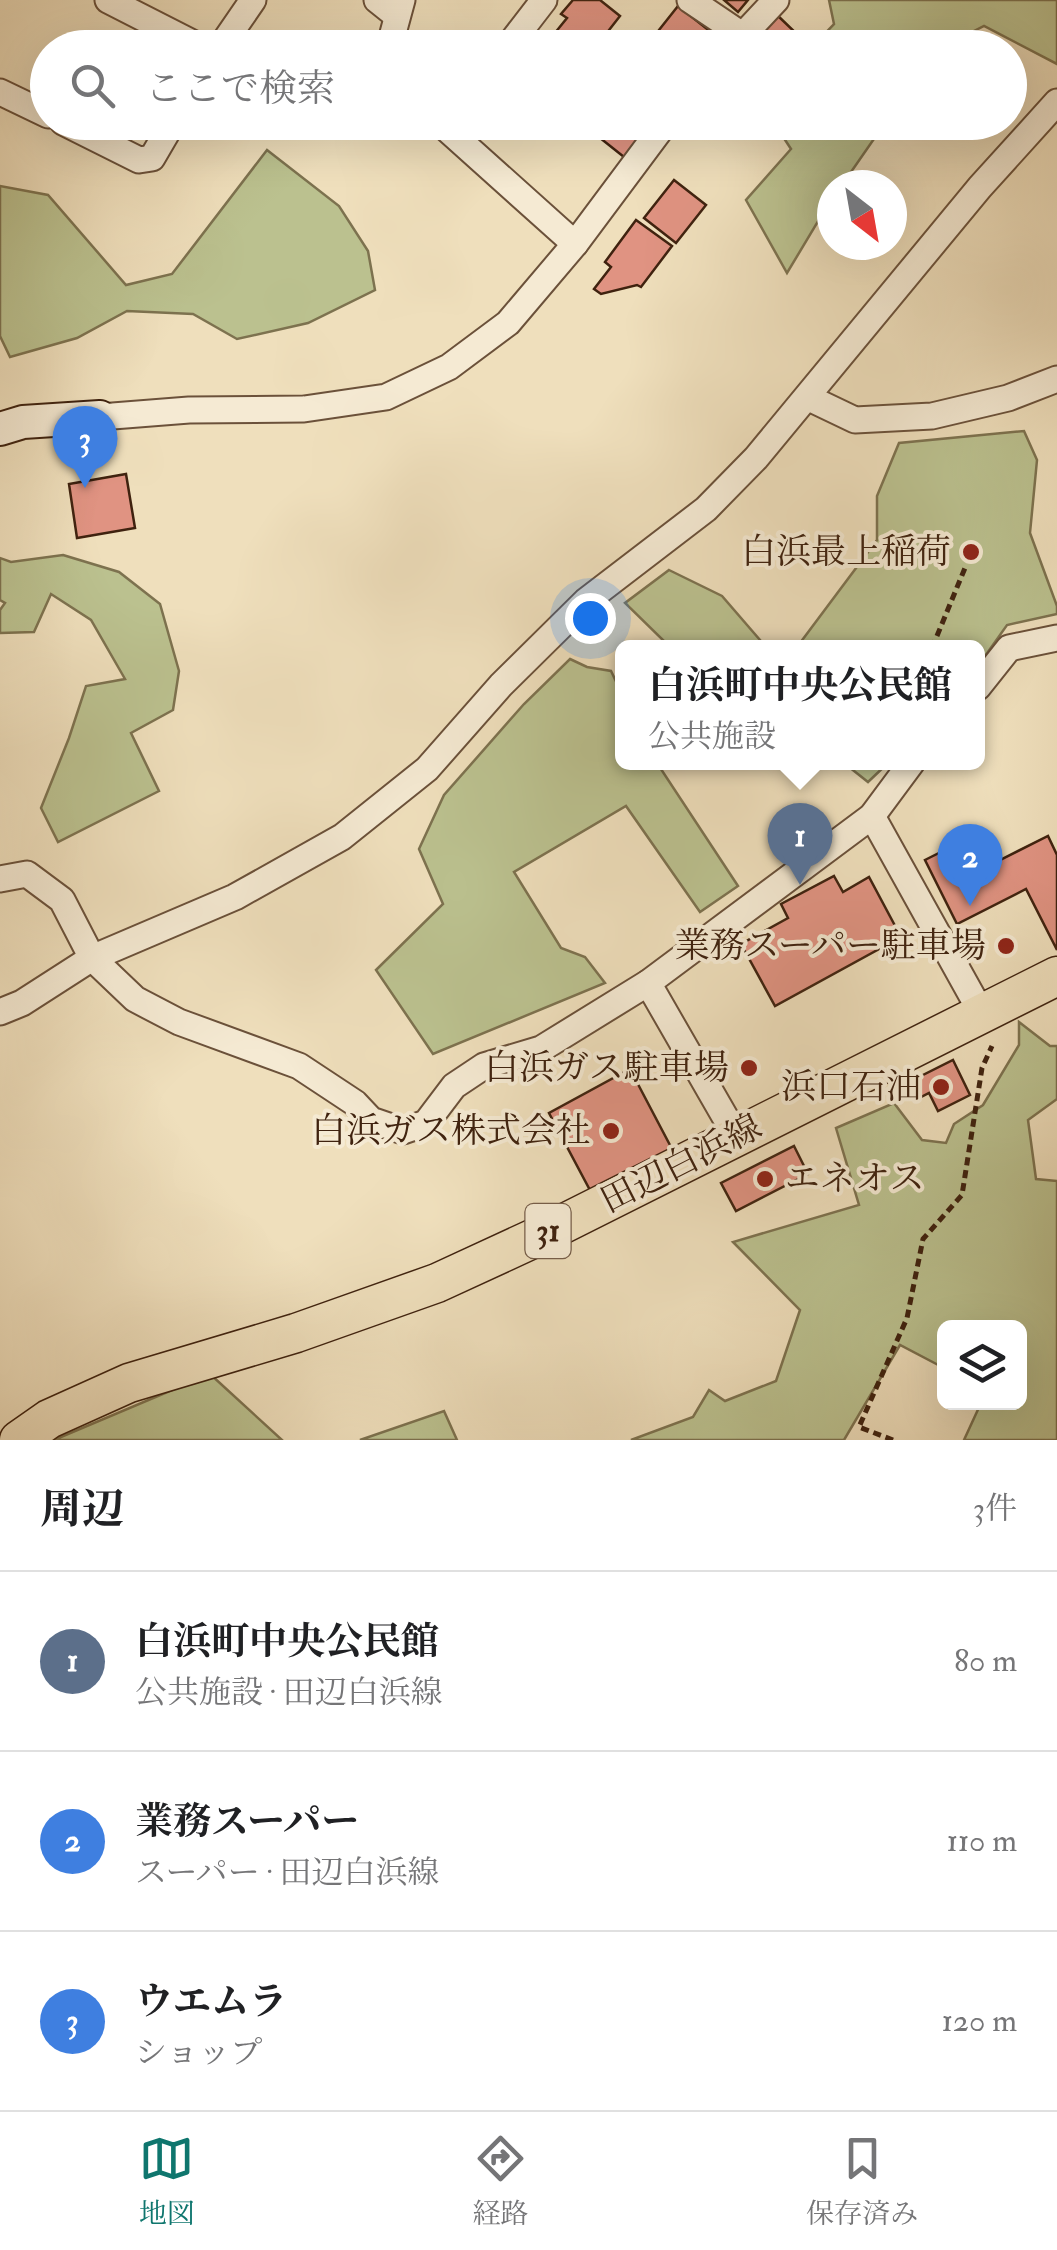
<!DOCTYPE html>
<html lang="ja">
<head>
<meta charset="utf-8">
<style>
	:root { --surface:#fff; --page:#f2f2f2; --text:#202124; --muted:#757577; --line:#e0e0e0; --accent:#0f766e }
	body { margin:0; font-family:"IM FELL Double Pica","Noto Serif JP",serif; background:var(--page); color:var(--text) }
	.controls { position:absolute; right:30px; bottom:30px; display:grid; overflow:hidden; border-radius:15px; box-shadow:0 10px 40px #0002 }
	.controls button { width:90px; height:90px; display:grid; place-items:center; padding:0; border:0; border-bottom:2px solid var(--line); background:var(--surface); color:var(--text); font:50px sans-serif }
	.compass { position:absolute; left:817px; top:170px; width:90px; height:90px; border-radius:50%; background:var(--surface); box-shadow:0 10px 40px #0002; rotate:149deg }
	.you { position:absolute; left:590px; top:618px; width:35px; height:35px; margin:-25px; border:8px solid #fff; border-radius:50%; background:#1a73e8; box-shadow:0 0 0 15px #1a73e833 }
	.badge { display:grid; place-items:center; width:65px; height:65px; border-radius:50%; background:var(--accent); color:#fff; font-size:32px; font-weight:700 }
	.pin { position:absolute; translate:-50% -82px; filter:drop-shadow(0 2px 5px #0008) }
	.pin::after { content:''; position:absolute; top:52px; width:35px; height:30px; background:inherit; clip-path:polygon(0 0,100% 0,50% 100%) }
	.popup { position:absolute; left:615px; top:640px; width:370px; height:130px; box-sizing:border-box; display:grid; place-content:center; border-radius:15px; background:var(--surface); filter:drop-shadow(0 2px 8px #0005); font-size:32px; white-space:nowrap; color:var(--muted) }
	.popup b { font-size:38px; color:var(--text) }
	.popup::after { content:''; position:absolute; left:50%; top:100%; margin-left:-20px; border:20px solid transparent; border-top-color:var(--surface) }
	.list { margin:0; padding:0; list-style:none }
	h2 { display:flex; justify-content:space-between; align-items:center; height:130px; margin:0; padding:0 40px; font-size:42px }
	h2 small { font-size:32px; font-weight:400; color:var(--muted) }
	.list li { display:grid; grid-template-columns:65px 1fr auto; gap:30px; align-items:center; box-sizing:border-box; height:180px; padding:0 40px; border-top:2px solid var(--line) }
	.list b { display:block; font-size:38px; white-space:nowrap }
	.list p { margin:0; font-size:32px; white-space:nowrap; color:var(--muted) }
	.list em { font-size:32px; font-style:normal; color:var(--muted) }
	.icon { flex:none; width:55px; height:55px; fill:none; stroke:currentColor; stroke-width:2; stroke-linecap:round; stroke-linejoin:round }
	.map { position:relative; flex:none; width:1057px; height:1440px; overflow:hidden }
	.search { position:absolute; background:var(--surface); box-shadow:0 10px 40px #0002; left:30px; right:30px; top:30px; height:110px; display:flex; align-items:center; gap:25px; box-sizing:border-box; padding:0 35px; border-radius:55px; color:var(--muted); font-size:38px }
	.sheet { height:670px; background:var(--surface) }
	nav { display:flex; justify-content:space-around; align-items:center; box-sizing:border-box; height:140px; border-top:2px solid var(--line); background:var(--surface); font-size:28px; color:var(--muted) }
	nav a { display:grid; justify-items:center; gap:5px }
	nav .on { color:var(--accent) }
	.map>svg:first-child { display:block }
	.green { fill:#bbc18f; stroke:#7d724f; stroke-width:2.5 }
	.building { fill:#e09382; stroke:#3f220f; stroke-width:2.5 }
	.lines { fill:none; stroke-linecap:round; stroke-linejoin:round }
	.street-casing { stroke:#6b513a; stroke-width:29 }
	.secondary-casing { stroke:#3f220f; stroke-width:36 }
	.primary-casing { stroke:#3f220f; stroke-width:41 }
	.path { stroke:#3f220f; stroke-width:5; stroke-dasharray:8 5; stroke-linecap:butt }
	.street { stroke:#f5ead3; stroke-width:25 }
	.secondary { stroke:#f5ead3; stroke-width:32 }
	.primary { stroke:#efdfbc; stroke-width:38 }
	.poi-dot { fill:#8f2418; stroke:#f5ead3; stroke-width:4 }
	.labels { text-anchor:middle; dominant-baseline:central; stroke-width:8; stroke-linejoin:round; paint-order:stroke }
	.shield { fill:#f5ead3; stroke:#765e4a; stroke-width:2.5 }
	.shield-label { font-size:32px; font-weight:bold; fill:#3f220f }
	.poi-label { font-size:35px; fill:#3f220f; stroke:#f5ead3; text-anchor:end }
	.street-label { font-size:35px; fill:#3f220f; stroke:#f5ead3 }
</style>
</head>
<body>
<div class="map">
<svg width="1057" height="1440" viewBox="0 0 1057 1440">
	<rect width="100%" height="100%" fill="#efdfbc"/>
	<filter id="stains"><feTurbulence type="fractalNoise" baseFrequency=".002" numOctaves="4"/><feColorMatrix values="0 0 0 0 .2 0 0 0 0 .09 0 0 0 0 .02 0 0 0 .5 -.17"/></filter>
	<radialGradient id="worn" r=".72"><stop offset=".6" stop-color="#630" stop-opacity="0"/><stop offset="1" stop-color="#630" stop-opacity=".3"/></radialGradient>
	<g class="green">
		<polygon points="829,0 1057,0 1057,64 984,26 943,47 812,47 834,24"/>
		<polygon points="774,123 885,123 842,185 832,185 832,198 787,273 746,200 791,149"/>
		<polygon points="267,150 339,206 368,251 375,290 308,323 237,339 193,314 127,311 77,338 10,357 0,336 0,186 48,195 126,285 172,274"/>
		<polygon points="1024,431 1037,460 1030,533 1057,606 1057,614 1007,625 978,666 978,648 797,647 877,540 877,496 899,443"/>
		<polygon points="63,555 119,572 160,604 179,671 173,710 131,733 159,791 58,842 41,808 69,738 86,686 125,679 91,620 51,594 34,632 0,633 0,610 5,603 0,600 0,558 11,562"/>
		<polygon points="669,570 722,596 766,647 670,647 625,603"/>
		<polygon points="570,659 587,667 611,671 622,694 622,762 657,763 738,886 700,912 626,806 514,872 561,948 585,957 605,983 433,1054 376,970 443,904 419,849 444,795 524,704"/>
		<polygon points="844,763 888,763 868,782"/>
		<polygon points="1019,1022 1050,1046 1057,1046 1057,1099 1028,1120 1036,1179 1057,1181 1057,1440 964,1440 981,1403 1020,1402 1020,1328 944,1328 944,1368 900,1345 844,1440 631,1440 693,1417 709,1390 725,1401 776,1381 800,1310 733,1242 859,1205 836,1128 894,1103 922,1140 946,1143 954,1124 983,1105 1019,1045"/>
		<polygon points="210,1374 282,1440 54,1440"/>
		<polygon points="444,1411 457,1440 360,1440"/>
	</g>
	<g class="building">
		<polygon points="573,0 600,0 620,16 595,48 551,48 546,44 567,18 561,14"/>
		<polygon points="724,0 748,0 738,12"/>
		<polygon points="678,6 721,40 714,48 670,48 655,35"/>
		<polygon points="776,14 799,36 789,48 744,48"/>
		<polygon points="580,122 638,122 647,130 624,157"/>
		<polygon points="674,180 706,205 676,243 644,218"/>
		<polygon points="636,220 672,246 641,287 637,285 601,294 594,289 611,267 605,262"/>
		<polygon points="126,474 135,528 77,538 69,484"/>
		<polygon points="983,831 998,861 1048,836 1057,855 1057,950 1026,889 957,924 925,860"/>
		<polygon points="834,876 843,892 869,877 901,937 775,1006 741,944 788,918 781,904"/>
		<polygon points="953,1060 970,1095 938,1111 929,1093 921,1097 913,1080"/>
		<polygon points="630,1069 672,1149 591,1192 549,1113"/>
		<polygon points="794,1146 808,1174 736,1211 721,1183"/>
	</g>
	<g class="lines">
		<g class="street-casing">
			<g id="street">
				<polyline points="108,0 202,48"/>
				<polyline points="377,0 397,16"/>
				<polyline points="690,0 742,35"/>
				<polyline points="220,48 253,0"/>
				<polyline points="389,48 402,0"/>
				<polyline points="507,48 544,0"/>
				<polyline points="731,48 776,0"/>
				<polyline points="0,92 48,115"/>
				<polyline points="63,122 139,160 152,158 173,122"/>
				<polyline points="439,122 575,244"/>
				<polyline points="809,398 855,420 932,416 1008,398 1057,379"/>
				<polyline points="100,417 189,410 304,409 386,397 449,367 508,323 575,244 666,122"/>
				<polyline points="978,687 1009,648 1057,638"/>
				<polyline points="872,816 981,1012"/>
				<polyline points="0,879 27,874 62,900 92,958 135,999 179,1022 299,1066 355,1103 371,1120 403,1131 426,1123 454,1086 484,1066 541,1049 648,983 872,816 912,762"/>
				<polyline points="648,983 736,1136"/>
				<polyline points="0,1012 22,1003 92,958 235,897 342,837 427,769 501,685 586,601 706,509 756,458 980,187 1057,102"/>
			</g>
		</g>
		<g class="secondary-casing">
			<polyline id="secondary" points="0,429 23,422 100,417"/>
		</g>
		<g class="primary-casing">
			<polyline id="primary" points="19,1440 49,1419 129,1383 296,1333 437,1283 541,1235 1057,976"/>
		</g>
		<g class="path">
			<polyline points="932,648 965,568"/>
			<polyline points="893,1440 859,1427 907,1318 923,1239 962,1195 982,1068 992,1046"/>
		</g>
		<use href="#street" class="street"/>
		<use href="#secondary" class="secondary"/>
		<use href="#primary" class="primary"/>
	</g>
	<g class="poi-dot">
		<circle cx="971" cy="552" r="10"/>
		<circle cx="1006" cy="946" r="10"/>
		<circle cx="749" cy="1068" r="10"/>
		<circle cx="941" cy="1087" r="10"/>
		<circle cx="611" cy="1131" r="10"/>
		<circle cx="765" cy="1179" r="10"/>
	</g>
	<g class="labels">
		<rect class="shield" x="525.5" y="1204" width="45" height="54" rx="8"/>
		<g class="shield-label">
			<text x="548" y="1231">31</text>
		</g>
		<g class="poi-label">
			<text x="951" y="552">白浜最上稲荷</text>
			<text x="986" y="946">業務スーパー駐車場</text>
			<text x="729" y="1068">白浜ガス駐車場</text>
			<text x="921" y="1087">浜口石油</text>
			<text x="591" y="1131">白浜ガス株式会社</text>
			<text x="785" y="1179" text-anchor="start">エネオス</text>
		</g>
		<g class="street-label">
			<text transform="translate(681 1164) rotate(-27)">田辺白浜線</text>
		</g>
	</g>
	<rect width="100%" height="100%" filter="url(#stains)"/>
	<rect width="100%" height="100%" fill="url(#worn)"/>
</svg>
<div class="controls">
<button><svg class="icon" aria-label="layers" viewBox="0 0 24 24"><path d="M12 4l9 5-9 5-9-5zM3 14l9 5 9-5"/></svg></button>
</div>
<svg class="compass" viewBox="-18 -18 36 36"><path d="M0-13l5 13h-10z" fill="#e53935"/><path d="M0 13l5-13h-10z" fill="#757577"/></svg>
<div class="you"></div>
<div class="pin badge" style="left:800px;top:885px;background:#5c6f8a">1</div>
<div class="popup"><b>白浜町中央公民館</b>公共施設</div>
<div class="pin badge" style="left:970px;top:906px;background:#3f7fe0">2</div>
<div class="pin badge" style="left:85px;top:488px;background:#3f7fe0">3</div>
<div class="search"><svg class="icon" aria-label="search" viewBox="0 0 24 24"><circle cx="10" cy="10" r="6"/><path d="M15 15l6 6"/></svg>ここで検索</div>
</div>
<section class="sheet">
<h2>周辺<small>3件</small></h2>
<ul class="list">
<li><span class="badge" style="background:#5c6f8a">1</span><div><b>白浜町中央公民館</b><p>公共施設 · 田辺白浜線</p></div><em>80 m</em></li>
<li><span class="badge" style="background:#3f7fe0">2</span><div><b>業務スーパー</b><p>スーパー · 田辺白浜線</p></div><em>110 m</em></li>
<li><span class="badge" style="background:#3f7fe0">3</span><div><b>ウエムラ</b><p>ショップ</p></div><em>120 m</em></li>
</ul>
</section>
<nav>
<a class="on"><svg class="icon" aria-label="map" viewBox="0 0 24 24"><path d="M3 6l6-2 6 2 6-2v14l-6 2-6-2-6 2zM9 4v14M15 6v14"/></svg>地図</a>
<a><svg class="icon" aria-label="directions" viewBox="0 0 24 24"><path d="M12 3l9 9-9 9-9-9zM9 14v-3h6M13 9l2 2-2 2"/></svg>経路</a>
<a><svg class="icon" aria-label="saved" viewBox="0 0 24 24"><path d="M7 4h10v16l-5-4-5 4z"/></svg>保存済み</a>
</nav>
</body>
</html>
